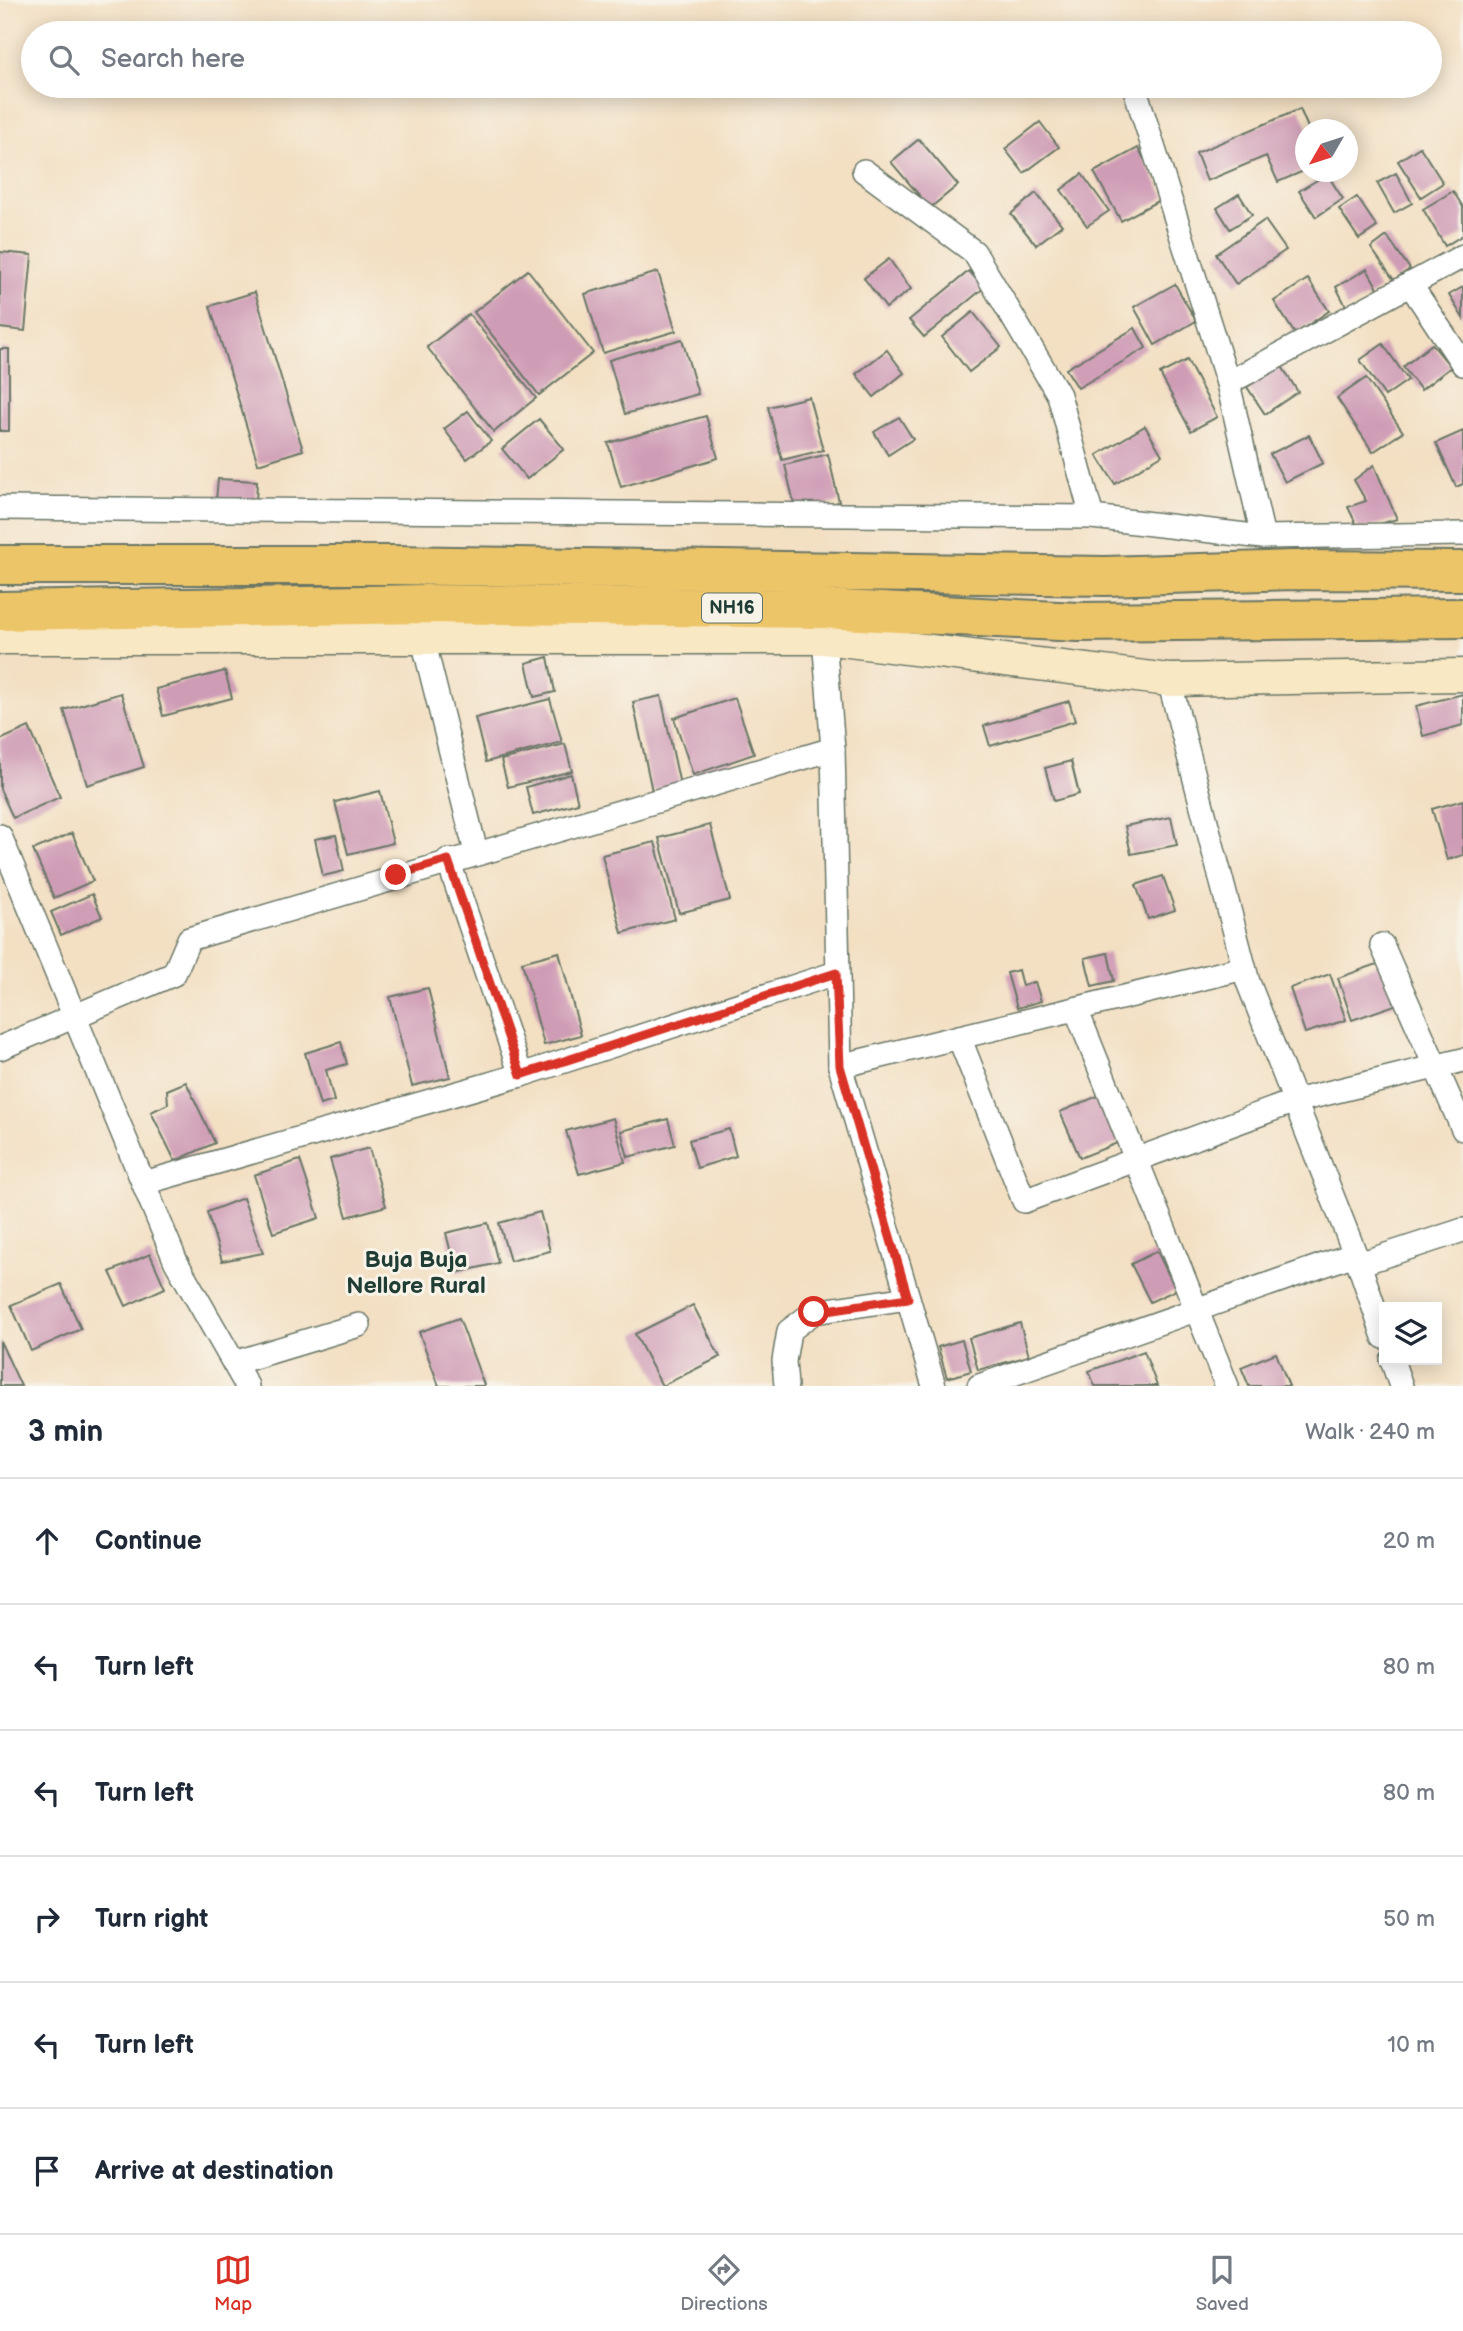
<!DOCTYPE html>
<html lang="en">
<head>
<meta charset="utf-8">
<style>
	:root { --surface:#fff; --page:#f2f2f3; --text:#1f2937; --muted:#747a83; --line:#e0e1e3; --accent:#d93025 }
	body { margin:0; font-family:"Balsamiq Sans",sans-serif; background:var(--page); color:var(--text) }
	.controls { position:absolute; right:21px; bottom:21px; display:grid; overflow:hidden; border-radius:0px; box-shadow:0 4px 18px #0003 }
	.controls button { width:63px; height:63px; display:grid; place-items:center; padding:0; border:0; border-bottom:2px solid var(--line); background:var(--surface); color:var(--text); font:35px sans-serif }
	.compass { position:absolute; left:1295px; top:119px; width:63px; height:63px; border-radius:50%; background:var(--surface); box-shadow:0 4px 18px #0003; rotate:231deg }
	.stop { position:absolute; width:21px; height:21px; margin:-16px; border:5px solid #d93025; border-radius:50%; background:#fff }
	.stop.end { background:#d93025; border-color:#fff; box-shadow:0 2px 7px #0008 }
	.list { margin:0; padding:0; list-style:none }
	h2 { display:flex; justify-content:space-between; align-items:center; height:91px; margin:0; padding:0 28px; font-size:30px }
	h2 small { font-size:23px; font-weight:400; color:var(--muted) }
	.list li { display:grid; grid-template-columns:46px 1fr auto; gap:21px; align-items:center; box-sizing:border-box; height:126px; padding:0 28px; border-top:2px solid var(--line) }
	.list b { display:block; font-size:26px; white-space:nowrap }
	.list em { font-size:23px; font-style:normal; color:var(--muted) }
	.icon { flex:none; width:38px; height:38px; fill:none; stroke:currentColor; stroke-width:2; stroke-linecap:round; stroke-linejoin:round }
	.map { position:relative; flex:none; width:1463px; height:1386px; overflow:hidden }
	.search { position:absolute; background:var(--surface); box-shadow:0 4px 18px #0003; left:21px; right:21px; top:21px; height:77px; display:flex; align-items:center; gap:18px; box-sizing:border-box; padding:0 24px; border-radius:38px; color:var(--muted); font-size:26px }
	.sheet { height:847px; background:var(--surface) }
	nav { display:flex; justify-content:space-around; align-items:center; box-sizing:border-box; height:98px; border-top:2px solid var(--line); background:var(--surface); font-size:19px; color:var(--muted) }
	nav a { display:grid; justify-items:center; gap:4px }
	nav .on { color:var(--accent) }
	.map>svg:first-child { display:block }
	.building { fill:#cf9cb6 }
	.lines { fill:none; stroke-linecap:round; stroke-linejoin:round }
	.street-casing { stroke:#697666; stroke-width:26 }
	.secondary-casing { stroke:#697666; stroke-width:35 }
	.highway-casing { stroke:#697666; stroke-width:42 }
	.street { stroke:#fff; stroke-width:23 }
	.secondary { stroke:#f8e8c3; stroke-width:32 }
	.highway { stroke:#edc569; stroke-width:38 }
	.route { stroke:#d93025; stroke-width:9 }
	.labels { text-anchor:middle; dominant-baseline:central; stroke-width:6; stroke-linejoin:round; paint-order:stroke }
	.shield { fill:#f7f3e8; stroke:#60746a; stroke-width:2 }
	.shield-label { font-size:18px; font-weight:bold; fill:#1f3d34 }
	.quarter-label { font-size:23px; font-weight:bold; fill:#1f3d34; stroke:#f7f3e8 }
</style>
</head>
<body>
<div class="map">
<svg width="1463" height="1386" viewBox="0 0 1463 1386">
	<rect width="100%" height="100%" fill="#f7f3e8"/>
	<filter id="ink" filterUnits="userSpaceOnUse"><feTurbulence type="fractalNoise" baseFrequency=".0143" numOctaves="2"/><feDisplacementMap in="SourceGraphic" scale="14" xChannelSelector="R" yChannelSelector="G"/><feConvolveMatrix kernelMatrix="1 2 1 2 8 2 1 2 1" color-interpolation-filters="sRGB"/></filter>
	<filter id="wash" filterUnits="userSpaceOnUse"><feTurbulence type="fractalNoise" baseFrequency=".00686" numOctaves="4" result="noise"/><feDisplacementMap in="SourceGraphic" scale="28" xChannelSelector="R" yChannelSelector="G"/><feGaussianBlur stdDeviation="1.57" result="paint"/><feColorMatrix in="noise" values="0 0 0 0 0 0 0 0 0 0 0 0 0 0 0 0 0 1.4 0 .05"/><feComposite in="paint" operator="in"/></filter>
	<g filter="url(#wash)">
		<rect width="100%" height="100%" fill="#f3dfc2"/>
		<g id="blocks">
			<g class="building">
				<polygon points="1300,109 1309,130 1306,130 1306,170 1278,182 1266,156 1207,181 1196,153"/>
				<polygon points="1040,122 1059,147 1024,173 1005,149"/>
				<polygon points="919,139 958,185 930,208 891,162"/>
				<polygon points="1420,147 1443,183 1421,197 1398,161"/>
				<polygon points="1138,148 1165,197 1121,221 1094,172"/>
				<polygon points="1396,173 1412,203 1394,213 1377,183"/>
				<polygon points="1082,174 1109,211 1087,226 1061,190"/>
				<polygon points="1327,174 1343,199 1316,217 1299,191"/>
				<polygon points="1453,191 1463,207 1463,235 1445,246 1423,209"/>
				<polygon points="1036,193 1062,225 1036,245 1011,214"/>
				<polygon points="1239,194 1252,215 1230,229 1217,208"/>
				<polygon points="1357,197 1377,227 1359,239 1339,209"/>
				<polygon points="1265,220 1286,250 1236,284 1216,254"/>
				<polygon points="1387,236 1410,269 1394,280 1371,248"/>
				<polygon points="0,252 32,255 25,331 0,328"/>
				<polygon points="889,259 911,289 886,308 864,278"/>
				<polygon points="1367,269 1379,290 1347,308 1336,287"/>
				<polygon points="528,270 593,353 539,395 474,312"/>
				<polygon points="969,271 984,288 924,337 909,320"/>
				<polygon points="658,272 676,331 603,353 585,294"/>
				<polygon points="1308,279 1329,311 1295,334 1274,301"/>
				<polygon points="1175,284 1196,321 1155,345 1134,307"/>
				<polygon points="1463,287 1463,318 1449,295"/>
				<polygon points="255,292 303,450 258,464 210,306"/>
				<polygon points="973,312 1001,347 969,372 942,337"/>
				<polygon points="469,314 536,398 494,432 427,347"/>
				<polygon points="1135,328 1146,348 1078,388 1066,369"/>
				<polygon points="682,339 698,394 625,414 609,360"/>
				<polygon points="1383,344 1408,380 1385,396 1360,360"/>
				<polygon points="1432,344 1451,367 1421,390 1403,367"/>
				<rect x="0" y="349" width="9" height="82"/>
				<polygon points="887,350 904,373 874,397 856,374"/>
				<polygon points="1187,360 1217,417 1191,431 1160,374"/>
				<polygon points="1281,365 1298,392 1265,414 1247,387"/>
				<polygon points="1366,378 1403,432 1373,452 1337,398"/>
				<polygon points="809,397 823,450 782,460 768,407"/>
				<polygon points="468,411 491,441 467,459 444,429"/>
				<polygon points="706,416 718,458 621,487 608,443"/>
				<polygon points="899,417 913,439 888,455 874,432"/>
				<polygon points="539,419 564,449 527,479 502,449"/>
				<polygon points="1145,426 1162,455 1115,484 1097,455"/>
				<polygon points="1463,431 1463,484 1456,487 1436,443"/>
				<polygon points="1309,435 1323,463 1285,482 1270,454"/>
				<polygon points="828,454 839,502 796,512 785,465"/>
				<polygon points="1374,465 1397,519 1359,530 1348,507 1366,501 1354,480"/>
				<polygon points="218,479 257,481 256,503 216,500"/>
				<polygon points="548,657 555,692 534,697 526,663"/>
				<polygon points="225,671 232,698 163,716 156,689"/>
				<polygon points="121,693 144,767 87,785 64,710"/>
				<polygon points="1463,694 1463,725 1423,736 1416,706"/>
				<polygon points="661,696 680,785 652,791 633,702"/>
				<polygon points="735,698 754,754 693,775 674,718"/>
				<polygon points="550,699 562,742 486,762 475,718"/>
				<polygon points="1069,701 1075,721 990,746 984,726"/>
				<polygon points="29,727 60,797 13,818 0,789 0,740"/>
				<polygon points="565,744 572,771 508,787 501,760"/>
				<polygon points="1071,761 1079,794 1054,801 1045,768"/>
				<polygon points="571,774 578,803 533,815 526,787"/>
				<polygon points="380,791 393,843 348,854 335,802"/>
				<polygon points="1463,800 1463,855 1447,860 1432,809"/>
				<polygon points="1171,817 1177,845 1131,854 1125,826"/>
				<polygon points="710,825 730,900 679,913 659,838"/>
				<polygon points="72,833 93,881 54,898 33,850"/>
				<polygon points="336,835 344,871 323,876 315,839"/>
				<polygon points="655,842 675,919 622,933 602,855"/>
				<polygon points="1163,876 1175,910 1148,919 1136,885"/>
				<polygon points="92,894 102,917 61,935 51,912"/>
				<polygon points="559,952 581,1035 544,1045 522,962"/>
				<polygon points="1108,953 1114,981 1092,986 1085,958"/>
				<polygon points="1380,963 1395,1005 1352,1020 1338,978"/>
				<polygon points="1018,970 1022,986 1035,982 1041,1001 1017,1008 1007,973"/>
				<polygon points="1330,974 1346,1020 1305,1033 1290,988"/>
				<polygon points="428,988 450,1077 412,1086 390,997"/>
				<polygon points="341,1042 347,1064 326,1070 334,1101 320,1105 305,1053"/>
				<polygon points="186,1082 215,1143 175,1161 151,1112 168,1104 167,1090"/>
				<polygon points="1100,1095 1120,1142 1080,1158 1060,1112"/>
				<polygon points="613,1118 625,1162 579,1174 566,1131"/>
				<polygon points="668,1119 675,1145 628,1157 621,1131"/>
				<polygon points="729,1129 736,1156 697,1168 689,1140"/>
				<polygon points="369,1148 386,1206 347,1217 330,1159"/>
				<polygon points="300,1160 319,1218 273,1233 254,1175"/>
				<polygon points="243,1198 263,1253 222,1261 207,1212"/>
				<polygon points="540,1212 550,1251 510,1261 499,1223"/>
				<polygon points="488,1223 498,1263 456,1273 446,1233"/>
				<polygon points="1157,1251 1176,1290 1150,1302 1131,1264"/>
				<polygon points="150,1254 165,1288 126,1306 110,1272"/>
				<polygon points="61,1284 81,1329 31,1351 11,1305"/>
				<polygon points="693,1305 720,1357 662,1386 635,1334"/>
				<polygon points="459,1318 484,1385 483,1386 439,1386 419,1332"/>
				<polygon points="1020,1323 1029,1356 978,1370 969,1338"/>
				<polygon points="962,1340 971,1371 947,1378 938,1347"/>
				<polygon points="0,1341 21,1386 0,1386"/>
				<polygon points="1144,1351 1157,1386 1095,1386 1089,1371"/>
				<polygon points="1276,1353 1289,1386 1249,1386 1241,1367"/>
			</g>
		</g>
	</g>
	<g filter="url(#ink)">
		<use href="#blocks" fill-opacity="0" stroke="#697666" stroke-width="2"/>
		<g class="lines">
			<g class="street-casing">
				<g id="street">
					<polyline points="1134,86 1228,383"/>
					<polyline points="864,171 974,252 1059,395 1092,517"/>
					<polyline points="1410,284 1463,364"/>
					<polyline points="0,508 1092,517 1263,537 1463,534"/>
					<polyline points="1263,537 1228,383 1463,256"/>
					<polyline points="422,636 476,852"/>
					<polyline points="824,638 833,749 840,1066"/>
					<polyline points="1169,680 1248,982 1359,1264 1384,1337"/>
					<polyline points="0,836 176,1262 247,1386"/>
					<polyline points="448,860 521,1075"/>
					<polyline points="1382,945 1463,1129"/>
					<polyline points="1076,1009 1227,1386"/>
					<polyline points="959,1037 1024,1201 1295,1101 1463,1060"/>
					<polyline points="0,1048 174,974 189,939 833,749"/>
					<polyline points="144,1183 521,1075 836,973"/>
					<polyline points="1359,1264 1463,1230"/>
					<polyline points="1392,1360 1401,1386"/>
					<polyline points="234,1363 359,1325"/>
					<polyline points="786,1386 784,1361 789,1331 814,1312 908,1298"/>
					<polyline points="934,1386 840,1066 1244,968"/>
					<polyline points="979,1386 1355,1254"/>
				</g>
			</g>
			<g class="secondary-casing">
				<polyline id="secondary" points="0,638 824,638 1169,680 1463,675"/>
			</g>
			<g class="highway-casing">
				<g id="highway">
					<polyline points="0,565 392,565 1105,576 1293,570 1463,571"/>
					<polyline points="0,611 426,604 822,609 1078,622 1463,618"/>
				</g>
			</g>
			<use href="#street" class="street"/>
			<use href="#secondary" class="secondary"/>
			<use href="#highway" class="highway"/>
		</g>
	</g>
	<g class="lines" filter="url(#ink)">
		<polyline class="route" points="396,875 448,860 521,1075 836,973 840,1066 908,1298 814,1312"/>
	</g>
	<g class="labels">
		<rect class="shield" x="702" y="593.5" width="60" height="29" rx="5"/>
		<g class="shield-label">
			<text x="732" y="608">NH16</text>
		</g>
		<g class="quarter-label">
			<text x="416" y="1260">Buja Buja<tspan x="416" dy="26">Nellore Rural</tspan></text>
		</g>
	</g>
</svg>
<div class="controls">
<button><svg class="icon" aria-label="layers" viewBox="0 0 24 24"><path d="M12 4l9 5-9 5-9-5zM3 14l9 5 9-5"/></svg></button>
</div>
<svg class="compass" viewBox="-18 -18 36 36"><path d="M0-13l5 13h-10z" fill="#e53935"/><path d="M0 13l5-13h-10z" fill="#747a83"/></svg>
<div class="stop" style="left:814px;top:1312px"></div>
<div class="stop end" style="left:396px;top:875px"></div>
<div class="search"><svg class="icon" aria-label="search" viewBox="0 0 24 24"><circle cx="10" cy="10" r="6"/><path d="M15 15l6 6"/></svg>Search here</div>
</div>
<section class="sheet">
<h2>3 min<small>Walk · 240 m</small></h2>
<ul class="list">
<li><svg class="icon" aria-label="ahead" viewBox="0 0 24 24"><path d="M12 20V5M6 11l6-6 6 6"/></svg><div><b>Continue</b></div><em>20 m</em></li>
<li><svg class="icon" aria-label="left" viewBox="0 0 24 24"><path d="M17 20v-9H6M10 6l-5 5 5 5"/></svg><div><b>Turn left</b></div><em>80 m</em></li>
<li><svg class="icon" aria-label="left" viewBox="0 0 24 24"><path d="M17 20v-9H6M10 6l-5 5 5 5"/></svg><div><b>Turn left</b></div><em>80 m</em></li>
<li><svg class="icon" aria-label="right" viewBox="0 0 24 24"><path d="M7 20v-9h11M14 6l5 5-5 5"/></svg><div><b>Turn right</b></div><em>50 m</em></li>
<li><svg class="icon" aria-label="left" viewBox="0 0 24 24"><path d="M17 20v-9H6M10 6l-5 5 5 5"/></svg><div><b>Turn left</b></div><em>10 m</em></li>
<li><svg class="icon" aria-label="arrive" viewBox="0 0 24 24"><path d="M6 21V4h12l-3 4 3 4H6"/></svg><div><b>Arrive at destination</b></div></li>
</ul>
</section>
<nav>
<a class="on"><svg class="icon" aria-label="map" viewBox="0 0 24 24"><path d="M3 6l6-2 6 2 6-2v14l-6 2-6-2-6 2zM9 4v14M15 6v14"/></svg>Map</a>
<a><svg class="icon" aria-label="directions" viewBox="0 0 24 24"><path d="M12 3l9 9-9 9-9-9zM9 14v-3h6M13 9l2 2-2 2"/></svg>Directions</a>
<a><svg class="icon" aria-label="saved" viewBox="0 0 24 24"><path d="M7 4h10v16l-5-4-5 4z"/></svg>Saved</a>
</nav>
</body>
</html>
